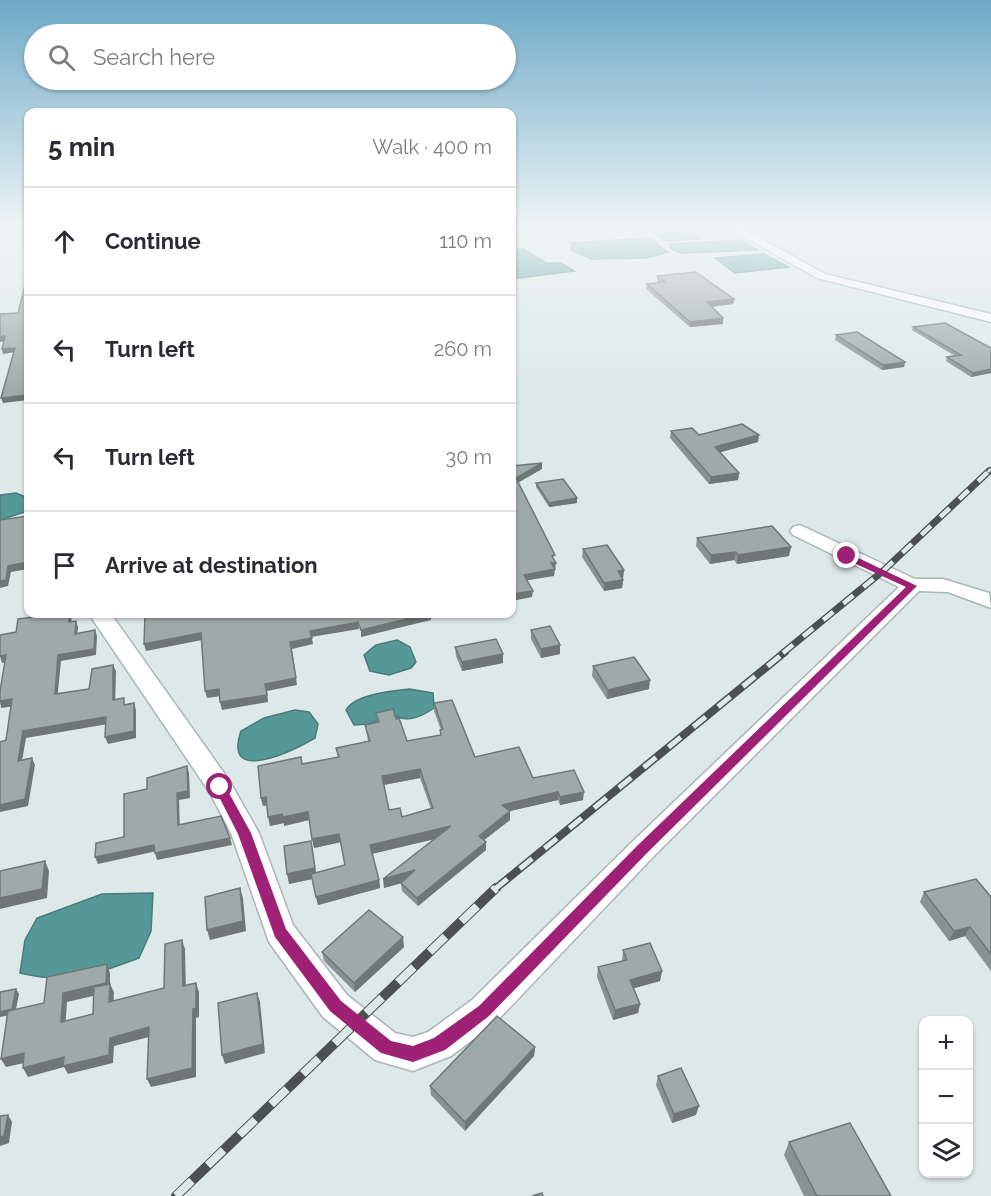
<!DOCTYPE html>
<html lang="en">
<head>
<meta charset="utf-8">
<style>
	:root { --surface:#fff; --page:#f7f7f7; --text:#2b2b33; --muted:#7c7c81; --line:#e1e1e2 }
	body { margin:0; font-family:Raleway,sans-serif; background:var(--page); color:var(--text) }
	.controls { position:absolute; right:18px; bottom:18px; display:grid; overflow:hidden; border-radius:12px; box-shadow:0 2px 4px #0004 }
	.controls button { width:54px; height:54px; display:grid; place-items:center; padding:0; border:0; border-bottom:2px solid var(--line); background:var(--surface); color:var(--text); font:30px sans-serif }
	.stop { position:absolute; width:18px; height:18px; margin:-14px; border:4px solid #9e2176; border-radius:50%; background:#fff }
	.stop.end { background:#9e2176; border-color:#fff; box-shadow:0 2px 6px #0008 }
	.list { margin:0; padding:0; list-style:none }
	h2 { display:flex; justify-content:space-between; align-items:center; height:78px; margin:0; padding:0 24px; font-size:26px }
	h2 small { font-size:20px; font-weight:400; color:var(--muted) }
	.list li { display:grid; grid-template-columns:39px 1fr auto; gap:18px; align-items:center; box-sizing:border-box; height:108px; padding:0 24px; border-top:2px solid var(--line) }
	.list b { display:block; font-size:22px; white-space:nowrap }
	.list em { font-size:20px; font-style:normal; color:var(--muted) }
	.icon { flex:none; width:33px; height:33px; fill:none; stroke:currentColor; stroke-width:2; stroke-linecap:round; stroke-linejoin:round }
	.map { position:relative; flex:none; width:991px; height:1196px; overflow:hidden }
	.search { position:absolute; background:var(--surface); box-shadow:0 2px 4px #0004; left:24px; top:24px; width:492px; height:66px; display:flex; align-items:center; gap:15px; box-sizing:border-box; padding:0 21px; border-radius:33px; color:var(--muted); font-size:22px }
	.panel { position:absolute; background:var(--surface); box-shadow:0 2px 4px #0004; left:24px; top:108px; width:492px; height:510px; border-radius:12px }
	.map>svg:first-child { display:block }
	.water { fill:#549897; stroke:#4a7b7a; stroke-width:1.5 }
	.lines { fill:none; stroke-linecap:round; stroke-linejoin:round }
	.street-casing { stroke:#aab6b6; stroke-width:3 }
	.street { fill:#fff; fill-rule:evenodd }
	.rail-far3-casing { stroke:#4b5150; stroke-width:4.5 }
	.rail-far2-casing { stroke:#4b5150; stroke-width:7 }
	.rail-far1-casing { stroke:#4b5150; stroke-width:8 }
	.rail-casing { stroke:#4b5150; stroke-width:10 }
	.rail-far3 { stroke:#dce9e8; stroke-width:3; stroke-dasharray:10; stroke-linecap:butt }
	.rail-far2 { stroke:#dce9e8; stroke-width:4.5; stroke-dasharray:13; stroke-linecap:butt }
	.rail-far1 { stroke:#dce9e8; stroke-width:5; stroke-dasharray:16; stroke-linecap:butt }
	.rail { stroke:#dce9e8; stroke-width:8; stroke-dasharray:22; stroke-linecap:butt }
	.wall { fill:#889291; fill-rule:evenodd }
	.shaded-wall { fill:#6f7776 }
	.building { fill:#9eaaa9; stroke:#6f7776; stroke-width:1.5; fill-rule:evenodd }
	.route { fill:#9e2176 }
</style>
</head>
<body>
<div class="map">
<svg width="991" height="1196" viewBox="0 0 991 1196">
	<rect width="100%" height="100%" fill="#dce9e8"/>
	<g class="water">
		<polygon points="653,226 683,227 701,239 666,241 648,229"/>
		<polygon points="649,238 668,252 646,258 591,259 571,250 571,243"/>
		<polygon points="742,240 757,250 681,253 671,249 670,244"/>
		<polygon points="523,249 546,263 561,263 574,271 512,279 512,250"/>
		<polygon points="764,254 789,267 735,273 715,258"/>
		<polygon points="16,493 28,498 28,511 0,520 0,495"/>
		<polygon points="397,640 410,647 416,662 411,668 389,675 370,671 364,655 376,645"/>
		<path d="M409,689L433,693L434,708C421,717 408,723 393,715L368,724L354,725L346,710C355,694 392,691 409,689Z"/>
		<path d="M295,710L309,712L318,724L315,738C296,749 222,787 241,731L264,718Z"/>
		<path d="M153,893L151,931L139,958C92,975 71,985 20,973L25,940L37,918L102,894Z"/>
	</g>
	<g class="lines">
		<g class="street-casing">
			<g id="street">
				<polygon points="725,226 738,226 825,274 991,314 991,322 817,278"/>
				<polygon points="800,525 915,579 943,579 989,593 991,608 948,592 919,591 652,858 496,1022 451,1056 413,1071 375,1060 323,1017 269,942 231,833 210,793 89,614 111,614 229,780 259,833 293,925 347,995 395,1033 413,1037 428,1032 472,1000 632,842 899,587 793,535 790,531 793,527"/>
			</g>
		</g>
		<use href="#street" class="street"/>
		<g class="rail-far3-casing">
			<polyline id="rail-far3" points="988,472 991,469"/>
		</g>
		<g class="rail-far2-casing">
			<polyline id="rail-far2" points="783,653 883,571 989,471"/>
		</g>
		<g class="rail-far1-casing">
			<polyline id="rail-far1" points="495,889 785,652"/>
		</g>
		<g class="rail-casing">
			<polyline id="rail" points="176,1196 496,888"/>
		</g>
		<use href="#rail-far3" class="rail-far3"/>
		<use href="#rail-far2" class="rail-far2"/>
		<use href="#rail-far1" class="rail-far1"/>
		<use href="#rail" class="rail"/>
	</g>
	<g class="wall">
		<polygon points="657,276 734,299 733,304 712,307 723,318 723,324 690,327 646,289 647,284 659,283 657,281"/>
		<polygon points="913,327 991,348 991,373 971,377 946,361 947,357 955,356 912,330"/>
		<polygon points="836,335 905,362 904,367 882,370 835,340"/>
		<polygon points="671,431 699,435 758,442 720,452 739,473 738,480 709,484 670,438"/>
		<polygon points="536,483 577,503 549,507 536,487"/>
		<polygon points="697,538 789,556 737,564 734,560 710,564 696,546"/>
		<polygon points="583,549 624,570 623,578 622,578 623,580 622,588 604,591 582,557"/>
		<polygon points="531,630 560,645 560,654 541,658 531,639"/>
		<polygon points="455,647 503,654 503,663 462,671 456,656"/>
		<polygon points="593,666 649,689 607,699 592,676"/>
		<path d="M434,703L475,757L533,778L583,800L560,805L558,800L510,811V820L484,840L486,850L418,906L402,891L401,883L384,888L435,839L372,854L379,880L380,888L318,905L312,879L289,884L316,873L345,866L341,842L314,848L309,820L284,826V823L270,826L267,805L263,806L261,798L302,764L338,757L336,748L368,741L365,725L378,722L376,713L396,719L407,741L440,735V730H441L434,711ZM420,778L431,809L402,817L389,810L384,785Z"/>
		<polygon points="924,892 991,897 991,971 965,936 949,941 920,902"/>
		<polygon points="404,947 355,992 324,961 322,952"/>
		<polygon points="623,950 662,971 660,981 633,988 640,1004 638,1013 613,1020 597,977 598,967 622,961"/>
		<polygon points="535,1047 534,1056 465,1131 431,1095 430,1086"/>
		<polygon points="658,1076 696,1115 672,1123 656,1085"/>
		<polygon points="789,1142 891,1196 804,1196 784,1155"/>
	</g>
	<g class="shaded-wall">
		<polygon points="734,299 733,304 706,307 707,302"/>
		<polygon points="723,318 723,324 690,327 690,322"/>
		<polygon points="5,336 7,341 0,342 0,337"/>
		<polygon points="15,348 16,352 3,354 2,349"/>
		<polygon points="905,362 904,367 882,370 883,365"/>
		<polygon points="991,369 991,373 971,377 973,373"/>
		<polygon points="28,395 28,400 3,403 1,398"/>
		<polygon points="759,435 758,442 714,454 715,447"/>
		<polygon points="542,463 542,469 516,484 516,478"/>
		<polygon points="739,473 738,480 709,484 711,477"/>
		<polygon points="577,498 577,503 549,507 549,503"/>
		<polygon points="791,547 789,556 737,564 738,555"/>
		<polygon points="736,552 734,560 710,564 711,555"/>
		<polygon points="28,562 28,569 11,572 8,586 0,588 0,581 8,566"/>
		<polygon points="551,563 556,563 554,576 523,581 524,575"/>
		<polygon points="624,570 623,578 617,579 618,571"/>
		<polygon points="623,580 622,588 604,591 604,583"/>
		<polygon points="533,591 532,597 512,601 512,594"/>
		<polygon points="69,614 72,614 71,628 69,622"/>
		<polygon points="428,614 441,614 431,615 431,620 361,637 361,630"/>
		<polygon points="76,621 78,627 77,640 75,634"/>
		<polygon points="358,622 359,629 311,637 310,631"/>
		<polygon points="95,630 97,636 96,655 61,661 57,701 55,694 58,655"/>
		<polygon points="201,633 202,640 146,651 144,644"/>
		<polygon points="312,638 313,644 292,649 297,685 267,691 268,702 222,710 220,702 265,684 290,642"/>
		<polygon points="560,645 560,654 541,658 541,649"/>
		<polygon points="503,654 503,663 462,671 462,662"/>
		<polygon points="6,655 9,661 2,663 0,656"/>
		<polygon points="113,665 116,671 115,706 113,700"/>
		<polygon points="650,680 649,689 607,699 608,690"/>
		<polygon points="219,689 221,696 207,698 205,691"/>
		<polygon points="12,699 15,706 1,708 0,701"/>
		<polygon points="134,703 136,710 136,738 108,744 105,737"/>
		<polygon points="106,717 108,724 26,738 21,767 18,761 23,731"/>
		<polygon points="32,758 35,765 28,806 0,812 0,805"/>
		<polygon points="187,766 189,773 190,798 179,800 180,831 178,825 177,793"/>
		<polygon points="420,769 420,778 383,785 382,776"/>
		<polygon points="558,792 558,800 502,813 502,805"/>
		<polygon points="584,792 583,800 560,805 560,797"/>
		<polygon points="266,797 268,805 263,806 261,798"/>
		<polygon points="510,811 510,820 479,844 479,836"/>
		<polygon points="308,812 309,820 284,826 284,823 270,826 268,817 282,814"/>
		<polygon points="451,826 451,835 371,854 370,845"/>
		<polygon points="339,834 341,842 314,848 312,839"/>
		<polygon points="230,838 232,845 157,860 155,853"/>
		<polygon points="311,841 317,878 289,884 287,874"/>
		<polygon points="486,842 486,850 418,906 417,898"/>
		<polygon points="154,845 157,851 98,864 95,857"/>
		<polygon points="45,861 49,871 47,898 0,909 0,898"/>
		<polygon points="415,870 416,879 384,888 383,879"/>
		<polygon points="379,880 380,888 318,905 316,897"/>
		<polygon points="240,888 243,898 246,931 210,940 207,930"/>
		<polygon points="970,927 965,936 949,941 954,931"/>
		<polygon points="403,937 404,947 355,992 354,983"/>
		<polygon points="182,940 185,949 186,995 183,986"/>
		<polygon points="107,964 110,973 110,992 67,1002 65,1030 61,1022 63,993"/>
		<polygon points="662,971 660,981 628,990 630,980"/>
		<polygon points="196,983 199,992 199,1017 196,1018 196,1077 151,1087 147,1079 193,1009"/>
		<polygon points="110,984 114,992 113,1010 109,1002"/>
		<polygon points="16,989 19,994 15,1014 0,1017 0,1012"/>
		<polygon points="257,993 260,1002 265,1053 225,1064 222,1055"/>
		<polygon points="640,1004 638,1013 613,1020 615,1010"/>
		<polygon points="149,1027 153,1036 114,1046 113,1063 68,1074 64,1067 28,1077 23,1068 64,1057 110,1038"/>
		<polygon points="535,1047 534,1056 465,1131 465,1122"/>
		<polygon points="24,1053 29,1062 6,1067 1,1059"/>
		<polygon points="699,1106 696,1115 672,1123 674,1114"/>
		<polygon points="8,1115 12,1122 9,1143 0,1146 0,1137"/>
	</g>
	<g class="building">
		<polygon points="696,272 734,299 707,302 723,318 690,322 647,284 665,282 657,276"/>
		<polygon points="28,273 28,395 1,398 15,348 2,349 5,336 0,337 0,314 18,313"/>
		<polygon points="945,323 991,348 991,369 973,373 947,357 961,355 913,327"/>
		<polygon points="857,332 905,362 883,365 836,335"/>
		<polygon points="742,424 759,435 715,447 739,473 711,477 671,431 692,428 699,435"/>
		<polygon points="542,463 516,478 555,555 552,556 556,563 551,563 555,569 524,575 533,591 512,594 512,466"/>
		<polygon points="563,479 577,498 549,503 536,483"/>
		<polygon points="28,516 28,562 8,566 6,580 0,581 0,520"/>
		<polygon points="772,526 791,547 738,555 736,552 711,555 697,538"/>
		<polygon points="607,545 624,570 618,571 623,580 604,583 583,549"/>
		<polygon points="34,614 69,614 69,622 76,621 75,634 95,630 94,649 58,655 55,694 89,689 92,669 113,665 113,700 124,698 124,705 134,703 134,731 105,737 106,717 23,731 18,761 32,758 25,799 0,805 0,742 6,740 12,699 0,701 0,691 6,655 0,656 0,635 16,632 18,619 34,617"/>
		<polygon points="145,614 428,614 361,630 358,622 310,631 312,638 290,642 296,678 265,684 267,695 220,702 219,689 205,691 201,633 144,644"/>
		<polygon points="550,626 560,645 541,649 531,630"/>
		<polygon points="496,639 503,654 462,662 455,647"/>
		<polygon points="634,657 650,680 608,690 593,666"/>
		<path d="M452,700L475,757L519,747L533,778L574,770L584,792L560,797L558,792L502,805L510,811L479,836L486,842L417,898L401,883L415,870L383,879L451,826L370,845L379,880L316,897L311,874L345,865L339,834L312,839L308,812L283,817L282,814L268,817L266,797L261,798L258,766L301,757L302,764L339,757L336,748L370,741L365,725L379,722L376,713L393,709L396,719L399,718L407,741L441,735L440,730L443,729L434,703ZM420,769L433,808L402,817L400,808L389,810L382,776Z"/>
		<polygon points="187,766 188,791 177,793 178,825 221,816 230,838 155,853 154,845 95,857 96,843 124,837 124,794 147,789 147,778"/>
		<polygon points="311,841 315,868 287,874 284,846"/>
		<polygon points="45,861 42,889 0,898 0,871"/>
		<polygon points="976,879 991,897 991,954 970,927 954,931 924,892"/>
		<polygon points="240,888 243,921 207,930 205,897"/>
		<polygon points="369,910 403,937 354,983 322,952"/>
		<polygon points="182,940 183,986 196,983 196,1008 193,1009 192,1068 147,1079 149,1027 110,1038 109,1055 63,1066 64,1057 23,1068 24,1053 1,1059 8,1011 44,1003 47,977 107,964 106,983 63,993 61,1022 93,1014 94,987 110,984 109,1002 164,988 165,944"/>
		<polygon points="650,943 662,971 630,980 640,1004 615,1010 598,967 627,960 623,950"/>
		<polygon points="16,989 12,1009 0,1012 0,992"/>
		<polygon points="257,993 263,1044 222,1055 218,1003"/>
		<polygon points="497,1016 535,1047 465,1122 430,1086"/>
		<polygon points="681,1068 699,1106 674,1114 658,1076"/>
		<polygon points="8,1115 4,1136 0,1137 0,1116"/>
		<polygon points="850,1123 891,1196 817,1196 789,1142"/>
		<polygon points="542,1193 543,1196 532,1196"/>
	</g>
	<linearGradient id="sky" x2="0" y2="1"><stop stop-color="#6da9c8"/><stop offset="0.58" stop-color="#eff5f5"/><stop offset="1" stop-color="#eff5f5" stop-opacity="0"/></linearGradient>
	<rect width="991" height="393" fill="url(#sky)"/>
	<polygon class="route" points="843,554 850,554 917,586 646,854 489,1016 445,1050 413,1062 381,1053 330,1011 275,937 238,834 214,787 216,784 224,784 251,833 286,929 341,1001 391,1041 413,1046 434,1038 479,1006 637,846 906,587 843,558"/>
</svg>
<div class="controls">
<button>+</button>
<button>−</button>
<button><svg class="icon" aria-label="layers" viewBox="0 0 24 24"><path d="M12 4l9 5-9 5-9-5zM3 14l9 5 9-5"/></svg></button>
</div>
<div class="stop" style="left:220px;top:787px"></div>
<div class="stop end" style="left:847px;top:556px"></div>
<div class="search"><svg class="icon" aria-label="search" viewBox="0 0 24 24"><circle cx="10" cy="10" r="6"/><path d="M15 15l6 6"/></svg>Search here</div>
<section class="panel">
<h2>5 min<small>Walk · 400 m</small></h2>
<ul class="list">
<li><svg class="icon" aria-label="ahead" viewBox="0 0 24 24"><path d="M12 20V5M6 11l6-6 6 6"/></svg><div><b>Continue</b></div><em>110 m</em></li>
<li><svg class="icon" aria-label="left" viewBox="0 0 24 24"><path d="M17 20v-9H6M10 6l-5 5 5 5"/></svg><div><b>Turn left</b></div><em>260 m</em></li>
<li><svg class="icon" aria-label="left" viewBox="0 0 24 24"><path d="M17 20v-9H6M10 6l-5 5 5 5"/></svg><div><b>Turn left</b></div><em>30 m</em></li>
<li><svg class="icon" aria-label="arrive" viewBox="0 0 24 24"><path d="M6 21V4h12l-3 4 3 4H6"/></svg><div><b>Arrive at destination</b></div></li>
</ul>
</section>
</div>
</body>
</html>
